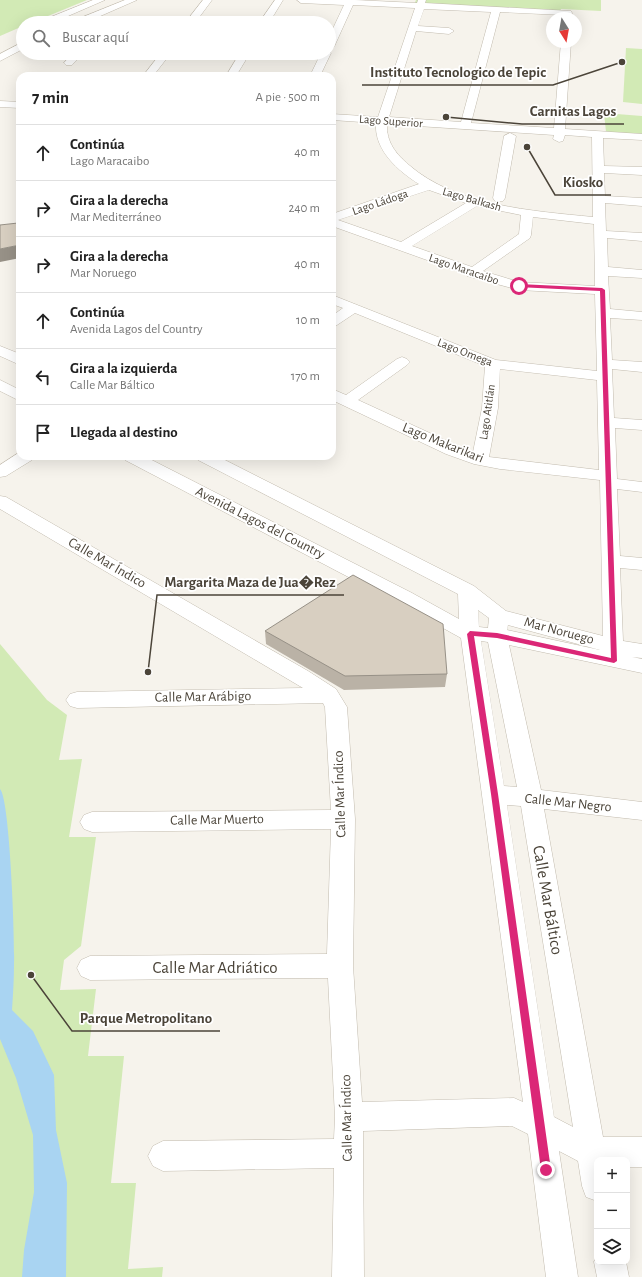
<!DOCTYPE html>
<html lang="es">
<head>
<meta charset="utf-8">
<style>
	:root { --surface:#fff; --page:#f6f6f6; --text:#222; --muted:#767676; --line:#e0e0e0 }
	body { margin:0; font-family:"Alegreya Sans",sans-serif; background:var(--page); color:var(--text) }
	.controls { position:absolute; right:12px; bottom:12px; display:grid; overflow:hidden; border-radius:8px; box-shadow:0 4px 16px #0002 }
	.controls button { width:36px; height:36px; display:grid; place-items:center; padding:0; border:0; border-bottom:1px solid var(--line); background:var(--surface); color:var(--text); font:20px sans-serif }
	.compass { position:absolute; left:546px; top:12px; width:36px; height:36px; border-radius:50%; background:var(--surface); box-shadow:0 4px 16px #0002; rotate:169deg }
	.stop { position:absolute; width:12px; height:12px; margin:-9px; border:3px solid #db2777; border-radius:50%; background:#fff }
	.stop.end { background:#db2777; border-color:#fff; box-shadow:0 1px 4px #0008 }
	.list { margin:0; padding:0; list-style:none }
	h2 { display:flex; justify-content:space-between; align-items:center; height:52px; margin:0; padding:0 16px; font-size:17px }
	h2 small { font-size:13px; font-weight:400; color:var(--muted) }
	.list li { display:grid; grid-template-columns:26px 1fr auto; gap:12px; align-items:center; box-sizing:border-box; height:56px; padding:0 16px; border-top:1px solid var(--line) }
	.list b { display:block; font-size:15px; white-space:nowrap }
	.list p { margin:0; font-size:13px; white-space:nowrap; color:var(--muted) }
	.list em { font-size:13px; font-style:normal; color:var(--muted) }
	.icon { flex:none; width:22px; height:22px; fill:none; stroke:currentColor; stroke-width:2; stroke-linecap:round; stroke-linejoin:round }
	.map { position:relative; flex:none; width:642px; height:1277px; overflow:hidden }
	.search { position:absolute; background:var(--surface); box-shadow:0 4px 16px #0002; left:16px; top:16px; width:320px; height:44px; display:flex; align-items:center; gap:10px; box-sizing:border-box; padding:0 14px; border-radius:22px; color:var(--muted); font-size:15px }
	.panel { position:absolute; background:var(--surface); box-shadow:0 4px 16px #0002; left:16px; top:72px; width:320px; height:388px; border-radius:12px }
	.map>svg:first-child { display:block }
	.green { fill:#d2eab5 }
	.water { fill:#a9d4f2 }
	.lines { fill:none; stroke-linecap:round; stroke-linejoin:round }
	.minor-casing { stroke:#c2bbae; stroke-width:1 }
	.minor { fill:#fff; fill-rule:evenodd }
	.wall { fill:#bab2a6 }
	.shaded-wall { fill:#979187 }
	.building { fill:#d8cfc1; stroke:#979187 }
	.route { fill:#db2777 }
	.labels { text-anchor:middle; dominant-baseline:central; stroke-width:3.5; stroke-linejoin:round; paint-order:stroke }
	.far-street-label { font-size:12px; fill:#4b4439; stroke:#fff }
	.street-label { font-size:14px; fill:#4b4439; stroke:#fff }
	.near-street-label { font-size:17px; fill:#4b4439; stroke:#fff }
	.leader { fill:none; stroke:#4b4439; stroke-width:1.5 }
	.callout-dot { fill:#4b4439; stroke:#fff; stroke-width:1.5 }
	.callout-label { font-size:15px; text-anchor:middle; font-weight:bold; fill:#4b4439; stroke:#fff; stroke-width:3.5; stroke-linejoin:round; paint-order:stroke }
</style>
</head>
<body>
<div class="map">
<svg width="642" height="1277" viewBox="0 0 642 1277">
	<rect width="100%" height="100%" fill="#f6f3ec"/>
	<g class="green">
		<polygon points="0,0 87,0 31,23 23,23 23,26 0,36"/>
		<polygon points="416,0 601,0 601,11 561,9 560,12 414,5"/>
		<polygon points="626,48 642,49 642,104 623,102"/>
		<polygon points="604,113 642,116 642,134 606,132"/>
		<polygon points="0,644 47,700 67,715 59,760 82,759 69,837 96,837 81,946 64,960 60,990 96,989 88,1056 124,1056 111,1183 136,1183 128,1269 163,1267 162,1277 0,1277"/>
	</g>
	<path class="water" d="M0,789C10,799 15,940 14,964C14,979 13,995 12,1010L33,1031L54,1075L56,1130L67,1183L66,1277H22L24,1250L34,1192L33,1135L16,1078L0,1039Z"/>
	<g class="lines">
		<g class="minor-casing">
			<g id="minor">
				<polygon points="93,0 105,0 52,23 39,23 41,21"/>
				<polygon points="125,0 137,0 89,21 86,22 82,19 83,17"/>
				<polygon points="203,0 212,0 195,23 185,23"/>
				<polygon points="275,0 283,0 269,23 259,23"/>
				<path d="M297,0H355L417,3L418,0H426L425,3L571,11L572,13L571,18H563V15L500,12L471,123L554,128L561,42H571L565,129L642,134V140L603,138L604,166L642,167V175L604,173L605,196L642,198V206L605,203L606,231L642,233V241L607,238L608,267L642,270V278L608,276L610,309L642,312V320L610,318L612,360L642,362V372L612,369L614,418L642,420V430L615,428L617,479L642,482V492L617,489L620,556L642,558V570L620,568L623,641L642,644V658L632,657L642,659V673L509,645L541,790L642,802V820L544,809L603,1137H642V1167H627V1160H597V1201L586,1197L582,1186L578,1161L559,1151L578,1277H546L528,1134L512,1126L363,1131L364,1277H332L334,1168L163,1171L153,1166L148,1156L153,1146L163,1141L334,1139L335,1117L328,978L90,980L81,976L77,968L81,960L90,956L327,954L331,829L92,832L84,829L80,822L84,815L92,812L331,810L325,707L323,703L77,708L70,706L66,700L70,694L77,692L303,688L0,509V496L6,497L308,671L336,689L347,707L355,819L353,966L362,1102L514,1098L523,1102L461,638L398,603L125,460L123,456H144L412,593L459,619L458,594L198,460L196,456H217L474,586L506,611L603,636L600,480L500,469L474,464L446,454L332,400V389L346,395L397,359L402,357L407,359L410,362L407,365L358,400L458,446L473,452L482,408L485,366L355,313L337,325L332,326V316L343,308L332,304V295L496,360L597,371L595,294L519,290L467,276L466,274L332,226V214L419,184C398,171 374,150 376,123L332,120V114L378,117L415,8L353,5L334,47L329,50V37L344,5L301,3ZM424,9L491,12L461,122L389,117L416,31L449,34L454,31L449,28L418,26ZM387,124L554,135L553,139L559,142L563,141L565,135L592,137L593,217C533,211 456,206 409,165C396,154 386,142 387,124ZM429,190L466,203L401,242L338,220ZM477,206L521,215L519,234L472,267L412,246ZM533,217L594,224L595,286L519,282L483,271L530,238L531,235ZM500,369L597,380L599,470L489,457L498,408ZM478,610L489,618L488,628L479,627ZM508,625L600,650L507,630ZM481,641L488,642L517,787L504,786ZM507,805L521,806L573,1127L554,1117Z"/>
				<polygon points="23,42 23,49 0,61 0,54"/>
				<polygon points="329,51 331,53 320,76 310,76 321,53 329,53"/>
				<polygon points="73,53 83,53 72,65 66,65 64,63"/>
				<polygon points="161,53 171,53 153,76 143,76"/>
				<polygon points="240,53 250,53 236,76 226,76"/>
				<polygon points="0,101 20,102 20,108 0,107"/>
				<polygon points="510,133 516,136 505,198 503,201 495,201 493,198 504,136"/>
				<polygon points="0,346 20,354 20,365 0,356"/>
				<polygon points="0,380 20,390 20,401 0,391"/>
				<polygon points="20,452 20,456 34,456 32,460 6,476 0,477 0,465"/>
				<polygon points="597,1256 597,1262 626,1262 629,1277 597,1277 594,1262"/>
			</g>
		</g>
		<use href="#minor" class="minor"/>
	</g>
	<polygon class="wall" points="265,631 447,674 445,687 344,690 266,644"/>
	<polygon class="shaded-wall" points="20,245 20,258 0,262 0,249"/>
	<g class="building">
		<polygon points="19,219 20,219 20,245 0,249 0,225 18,223"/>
		<polygon points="353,575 443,624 447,674 345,676 265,631"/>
	</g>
	<polygon class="route" points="519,284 602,288 605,290 617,661 614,663 497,638 474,636 498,794 551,1170 550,1173 546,1175 543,1173 541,1170 491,794 467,634 470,631 497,633 611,658 600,291 517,287"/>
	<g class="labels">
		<g class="far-street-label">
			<text transform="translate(391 121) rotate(4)">Lago Superior</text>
			<text transform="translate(472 199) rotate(16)">Lago Balkash</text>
			<text transform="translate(380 202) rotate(-19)">Lago Ládoga</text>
			<text transform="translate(464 269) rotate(19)">Lago Maracaibo</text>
			<text transform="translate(465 352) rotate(21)">Lago Omega</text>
			<text transform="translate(487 412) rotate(-82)">Lago Atitlán</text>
		</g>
		<g class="street-label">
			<text transform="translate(443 443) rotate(22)">Lago Makarikari</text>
			<text transform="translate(260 523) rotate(27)">Avenida Lagos del Country</text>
			<text transform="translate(107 563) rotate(30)">Calle Mar Índico</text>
			<text transform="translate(559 631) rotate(15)">Mar Noruego</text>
			<text transform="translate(203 697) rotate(-1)">Calle Mar Arábigo</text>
			<text transform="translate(340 794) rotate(-92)">Calle Mar Índico</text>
			<text transform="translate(568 803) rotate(6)">Calle Mar Negro</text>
			<text transform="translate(217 820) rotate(-1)">Calle Mar Muerto</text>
			<text transform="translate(347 1118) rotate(-91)">Calle Mar Índico</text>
		</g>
		<g class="near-street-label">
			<text transform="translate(548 900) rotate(80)">Calle Mar Báltico</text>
			<text x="215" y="967">Calle Mar Adriático</text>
		</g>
	</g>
	<path class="leader" d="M622 62L553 85H362M446 117L522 124H624M527 147L555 195H611M148 672L157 595H344M31 975L72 1031H220"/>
	<g class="callout-dot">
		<circle cx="622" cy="62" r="4"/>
		<circle cx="446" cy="117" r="4"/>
		<circle cx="527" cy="147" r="4"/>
		<circle cx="148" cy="672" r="4"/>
		<circle cx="31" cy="975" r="4"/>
	</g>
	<g class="callout-label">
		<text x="458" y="77">Instituto Tecnologico de Tepic</text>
		<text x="573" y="116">Carnitas Lagos</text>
		<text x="583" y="187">Kiosko</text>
		<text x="250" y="587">Margarita Maza de Jua�Rez</text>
		<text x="146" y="1023">Parque Metropolitano</text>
	</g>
</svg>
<div class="controls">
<button>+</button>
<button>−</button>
<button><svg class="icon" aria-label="layers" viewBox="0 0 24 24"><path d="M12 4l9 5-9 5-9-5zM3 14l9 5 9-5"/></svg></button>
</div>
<svg class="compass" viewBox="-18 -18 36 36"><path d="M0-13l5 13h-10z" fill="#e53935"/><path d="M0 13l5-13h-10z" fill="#767676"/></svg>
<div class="stop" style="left:519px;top:286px"></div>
<div class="stop end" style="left:546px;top:1170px"></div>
<div class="search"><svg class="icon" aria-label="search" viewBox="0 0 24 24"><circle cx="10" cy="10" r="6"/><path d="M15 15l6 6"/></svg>Buscar aquí</div>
<section class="panel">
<h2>7 min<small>A pie · 500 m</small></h2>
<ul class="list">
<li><svg class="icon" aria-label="ahead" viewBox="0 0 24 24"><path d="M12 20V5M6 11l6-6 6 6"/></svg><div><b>Continúa</b><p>Lago Maracaibo</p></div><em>40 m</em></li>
<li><svg class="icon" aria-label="right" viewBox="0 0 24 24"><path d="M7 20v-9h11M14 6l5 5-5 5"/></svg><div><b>Gira a la derecha</b><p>Mar Mediterráneo</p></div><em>240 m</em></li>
<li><svg class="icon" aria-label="right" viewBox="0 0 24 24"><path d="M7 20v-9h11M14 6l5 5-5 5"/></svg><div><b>Gira a la derecha</b><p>Mar Noruego</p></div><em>40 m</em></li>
<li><svg class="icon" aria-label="ahead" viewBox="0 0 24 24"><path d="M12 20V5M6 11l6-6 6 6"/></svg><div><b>Continúa</b><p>Avenida Lagos del Country</p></div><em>10 m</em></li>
<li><svg class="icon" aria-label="left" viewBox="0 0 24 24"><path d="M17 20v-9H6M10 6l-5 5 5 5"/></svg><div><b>Gira a la izquierda</b><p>Calle Mar Báltico</p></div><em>170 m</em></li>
<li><svg class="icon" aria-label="arrive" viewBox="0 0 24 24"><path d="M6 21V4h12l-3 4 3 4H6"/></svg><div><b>Llegada al destino</b></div></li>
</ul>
</section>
</div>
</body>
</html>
